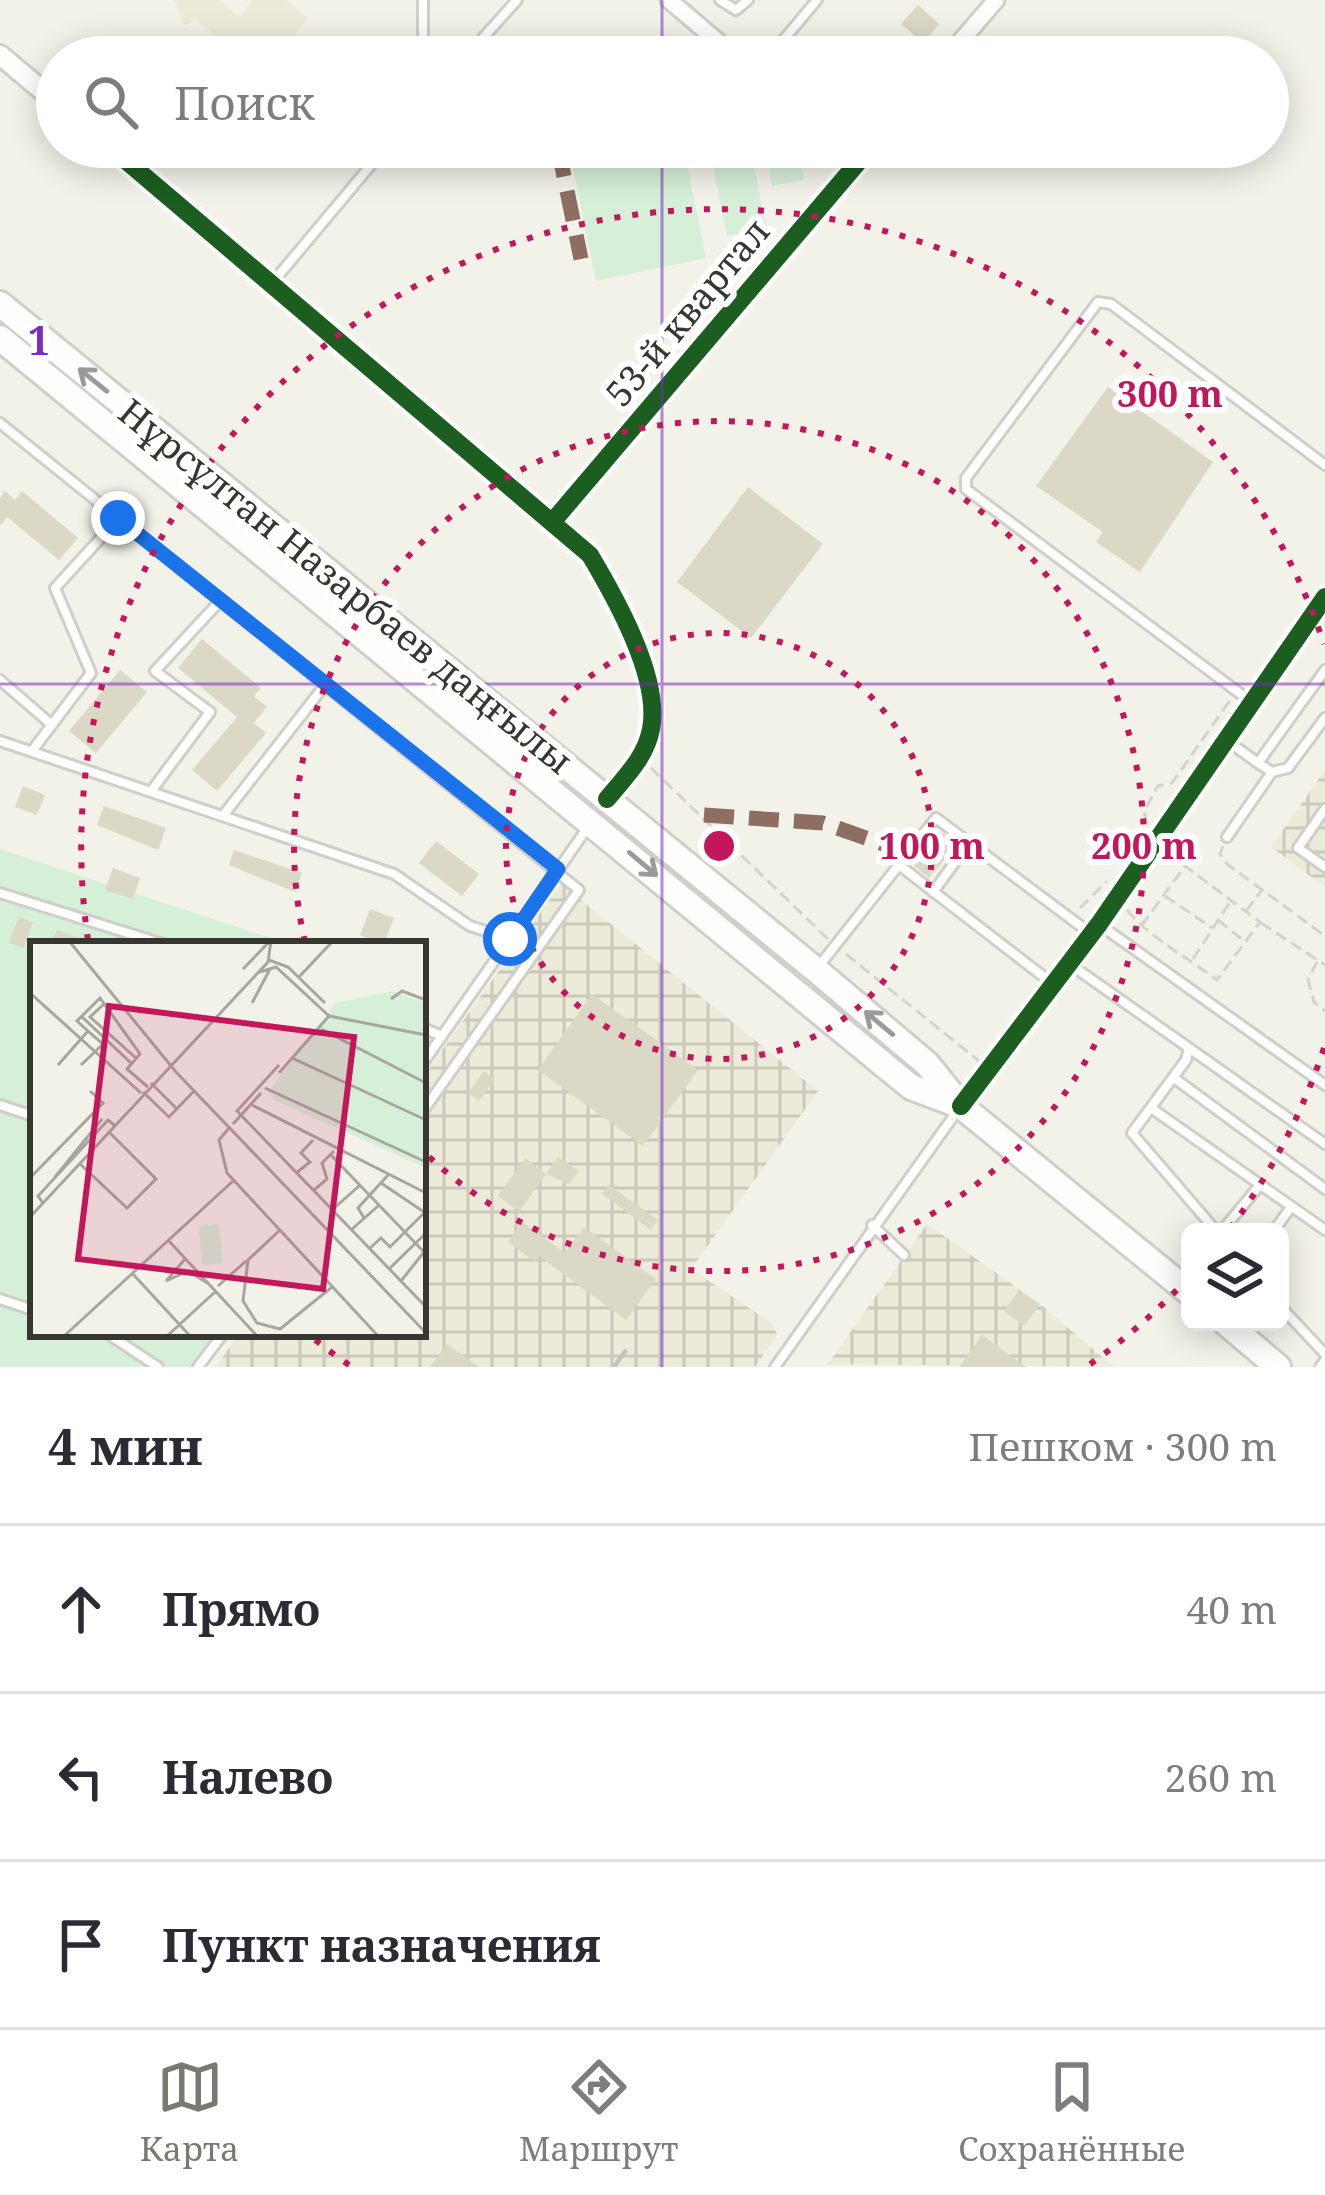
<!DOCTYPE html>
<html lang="ru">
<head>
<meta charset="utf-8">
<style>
	:root { --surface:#fff; --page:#f7f7f7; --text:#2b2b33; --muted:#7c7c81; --line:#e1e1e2; --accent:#797871 }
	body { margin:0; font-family:"Noto Serif",serif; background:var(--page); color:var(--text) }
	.controls { position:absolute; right:36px; bottom:36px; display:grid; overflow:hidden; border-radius:18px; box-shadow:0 6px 30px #0003 }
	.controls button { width:108px; height:108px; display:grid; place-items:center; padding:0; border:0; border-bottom:3px solid var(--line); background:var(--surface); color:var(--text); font:60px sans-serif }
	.stop { position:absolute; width:36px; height:36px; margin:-27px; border:9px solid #1a73e8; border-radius:50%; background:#fff }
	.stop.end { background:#1a73e8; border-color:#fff; box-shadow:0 3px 12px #0008 }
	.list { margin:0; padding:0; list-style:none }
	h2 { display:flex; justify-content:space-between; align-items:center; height:156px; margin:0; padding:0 48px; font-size:51px }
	h2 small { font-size:39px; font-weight:400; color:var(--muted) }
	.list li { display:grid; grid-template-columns:78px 1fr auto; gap:36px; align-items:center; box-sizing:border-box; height:168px; padding:0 48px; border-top:3px solid var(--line) }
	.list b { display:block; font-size:45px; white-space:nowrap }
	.list em { font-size:39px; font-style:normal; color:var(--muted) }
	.icon { flex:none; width:66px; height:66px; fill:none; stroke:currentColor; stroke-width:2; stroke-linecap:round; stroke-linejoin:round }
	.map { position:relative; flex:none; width:1325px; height:1367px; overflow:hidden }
	.search { position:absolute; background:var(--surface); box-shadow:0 6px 30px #0003; left:36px; right:36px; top:36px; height:132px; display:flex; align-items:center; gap:30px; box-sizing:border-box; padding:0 42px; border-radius:66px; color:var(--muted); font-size:45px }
	.sheet { height:660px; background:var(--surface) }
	nav { display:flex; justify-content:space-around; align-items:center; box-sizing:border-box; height:168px; border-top:3px solid var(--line); background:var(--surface); font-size:33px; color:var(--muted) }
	nav a { display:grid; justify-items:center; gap:6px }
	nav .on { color:var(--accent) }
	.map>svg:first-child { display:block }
	.built { fill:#ecead9 }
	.industrial { fill:url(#industrial-grid) }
	.garden { fill:#d5efd8 }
	.building { fill:#dbd8c6 }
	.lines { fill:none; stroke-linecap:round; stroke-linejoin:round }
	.service-casing { stroke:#cfcec8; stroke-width:14 }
	.minor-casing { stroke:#cfcec8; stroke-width:21 }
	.tertiary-casing { stroke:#cfcec8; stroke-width:24 }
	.primary-casing { stroke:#cfcec8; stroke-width:30 }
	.path { stroke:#d3d3cf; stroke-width:3; stroke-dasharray:12 6; stroke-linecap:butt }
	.service { stroke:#fdfdfc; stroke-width:8 }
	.minor { stroke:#fdfdfc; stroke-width:15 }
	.tertiary { stroke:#fdfdfc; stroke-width:18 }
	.primary { stroke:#fdfdfc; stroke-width:24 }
	.rail { stroke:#c4c3c1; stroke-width:4.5; stroke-dasharray:21 21; stroke-linecap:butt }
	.quiet { stroke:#8d6e63; stroke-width:15; stroke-dasharray:30 15; stroke-linecap:butt }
	.cycleway-casing { stroke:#fff; stroke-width:26 }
	.cycleway { stroke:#1b5e20; stroke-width:18 }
	.oneway { stroke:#9a9a96 }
	.route { stroke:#1a73e8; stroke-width:15 }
	.grid { fill:none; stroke:#7b2cbf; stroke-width:3; stroke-opacity:0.55 }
	.ring { fill:none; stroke:#c2185b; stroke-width:6; stroke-dasharray:6 12 }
	.labels { text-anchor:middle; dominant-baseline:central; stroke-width:12; stroke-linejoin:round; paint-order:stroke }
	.street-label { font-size:36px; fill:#373630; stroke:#fff }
	.inset-road { fill:none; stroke:#a8a79f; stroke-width:3 }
	.view { fill:#c2185b; fill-opacity:0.15; stroke:#c2185b; stroke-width:6 }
	.inset-edge { fill:none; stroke:#373630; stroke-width:6 }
	.grid-label { font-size:39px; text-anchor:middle; font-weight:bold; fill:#7b2cbf; stroke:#fff; stroke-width:12; stroke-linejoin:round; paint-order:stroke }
	.centre { fill:#c2185b; stroke:#fff; stroke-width:6 }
	.ring-label { font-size:36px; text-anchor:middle; font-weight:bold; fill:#c2185b; stroke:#fff; stroke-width:12; stroke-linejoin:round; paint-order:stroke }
</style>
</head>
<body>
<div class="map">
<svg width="1325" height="1367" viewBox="0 0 1325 1367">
	<defs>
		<pattern id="industrial-grid" width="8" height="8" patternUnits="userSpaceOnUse" patternTransform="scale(3)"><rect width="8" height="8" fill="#ecead9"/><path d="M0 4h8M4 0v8" fill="none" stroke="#cbc9bb"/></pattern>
	</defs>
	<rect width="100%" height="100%" fill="#f3f2e9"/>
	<polygon class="built" points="174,0 219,0 239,17 253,0 286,0 308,18 288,42 305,57 219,57 212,51 220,40 196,19 185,26"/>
	<g class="industrial">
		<polygon points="1325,770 1325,887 1271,847"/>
		<polygon points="561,884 818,1091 691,1269 774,1325 777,1335 755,1367 216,1367 239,1334 423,1334 423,1077"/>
		<polygon points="927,1224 1040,1304 1114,1367 828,1364"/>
	</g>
	<g class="garden">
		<polygon points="569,147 683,147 706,258 596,281"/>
		<polygon points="765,147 798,147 804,180 772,186"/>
		<polygon points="752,154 766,229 727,236 712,161"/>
		<polygon points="0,849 289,944 33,944 33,1334 224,1334 203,1367 0,1367"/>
	</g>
	<g class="building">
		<polygon points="918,5 939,24 923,43 901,24"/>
		<polygon points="1108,387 1213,462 1140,572 1096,542 1103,532 1036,486"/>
		<polygon points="748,487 823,544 751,638 677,582"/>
		<polygon points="5,491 15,500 22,491 78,538 59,560 7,517 0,526 0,498"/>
		<polygon points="202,639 261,688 254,696 267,707 254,723 266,733 217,791 192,770 237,717 178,668"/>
		<polygon points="120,670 147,692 96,753 69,731"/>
		<polygon points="23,786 45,795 37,815 15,807"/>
		<polygon points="104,806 166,828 158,850 97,825"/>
		<polygon points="938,829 958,844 929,878 914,866"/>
		<polygon points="436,841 479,874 462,896 419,863"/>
		<polygon points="234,850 302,873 295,892 229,865"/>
		<polygon points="113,868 140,878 133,899 105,890"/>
		<polygon points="370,909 394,918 384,944 360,935"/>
		<polygon points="19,917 33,922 24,948 9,943"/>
		<polygon points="57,930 92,943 91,944 52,944"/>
		<polygon points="592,994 698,1070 643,1146 538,1070"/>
		<polygon points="484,1071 495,1079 479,1101 468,1093"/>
		<polygon points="558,1157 579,1171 569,1184 546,1174"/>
		<polygon points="525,1158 546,1174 519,1212 498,1196"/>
		<polygon points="609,1185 658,1220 651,1230 602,1194"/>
		<polygon points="522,1222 565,1253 584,1227 656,1279 626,1320 539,1256 535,1262 508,1242"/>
		<polygon points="1019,1290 1040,1304 1024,1326 1004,1311"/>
		<polygon points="982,1335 1026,1367 959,1367"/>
		<polygon points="447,1344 479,1367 430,1367"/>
	</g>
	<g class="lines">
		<g class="service-casing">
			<g id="service">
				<polyline points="720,0 736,10 748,0"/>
				<polyline points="423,57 423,0"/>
				<polyline points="466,57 517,0"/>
				<polyline points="769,57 817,0"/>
				<polyline points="273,282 386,147"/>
				<polyline points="0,423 579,890 423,1111"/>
				<polyline points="0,680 52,725"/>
				<polyline points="1250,701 966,489 966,478 1098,302 1111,304 1325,465"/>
				<polyline points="1226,740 1258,763 1325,670"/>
				<polyline points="0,741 394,874 470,926 510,939"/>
				<polyline points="32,751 91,673 55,588 118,519"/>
				<polyline points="1258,763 1272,772 1288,768 1325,718"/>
				<polyline points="152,790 210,712 155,671 220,601"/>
				<polyline points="1325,809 1298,848 1325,867"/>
				<polyline points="225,813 325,685"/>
				<polyline points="1227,837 1272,772"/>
				<polyline points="899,865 1053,984"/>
				<polyline points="933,892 969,843"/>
				<polyline points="0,893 163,944"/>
				<polyline points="1100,925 1325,1085"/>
				<polyline points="1071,965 1189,1048 1186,1060 1132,1133 1217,1232"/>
				<polyline points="819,966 936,818 1090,933"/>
				<polyline points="423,1028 442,1036"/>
				<polyline points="1189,1048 1325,1144"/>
				<polyline points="423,1063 588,827"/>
				<polyline points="1174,1078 1325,1189"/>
				<polyline points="0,1105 33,1116"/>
				<polyline points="1151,1108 1325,1230"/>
				<polyline points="872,1225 904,1255"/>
				<polyline points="1221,1232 1259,1186"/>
				<polyline points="1273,1232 1291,1207"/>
				<polyline points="0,1299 33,1310"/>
				<polyline points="1280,1306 1325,1354"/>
				<polyline points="108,1334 158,1367"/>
				<polyline points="198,1367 223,1334"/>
				<polyline points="775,1367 960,1107"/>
				<polyline points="1320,1367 1325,1360"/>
			</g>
		</g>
		<g class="minor-casing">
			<g id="minor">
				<polyline points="669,0 736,57"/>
				<polyline points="947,57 996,0"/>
				<polyline points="843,147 859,161"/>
				<polyline points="554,520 871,147"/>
			</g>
		</g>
		<g class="tertiary-casing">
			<g id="tertiary">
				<polyline points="0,55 57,103"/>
				<path d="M110,147L590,555C615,597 661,678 651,729C646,757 625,777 607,799"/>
				<polyline points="961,1106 1099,924 1325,597"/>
			</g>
		</g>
		<g class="primary-casing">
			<g id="primary">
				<polyline points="0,304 816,970 927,1064 961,1106 1190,1293"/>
				<polyline points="0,338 911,1087 956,1104"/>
				<polyline points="1225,1322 1278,1367"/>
			</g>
		</g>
		<g class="path">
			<polyline points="651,768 829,940"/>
			<polyline points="1147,824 1144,811 1158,786 1172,783 1231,699"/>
			<polyline points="1223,846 1220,854 1227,864 1325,936"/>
			<polyline points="1170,855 1185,866"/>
			<polyline points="1165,896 1212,928"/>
			<polyline points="1080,908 1107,881"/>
			<path d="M1127,910C1149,937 1188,958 1217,980L1260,922L1185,866L1142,925"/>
			<polyline points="1246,911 1262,890"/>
			<polyline points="1218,920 1244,941"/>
			<polyline points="1261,923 1325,965"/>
			<polyline points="846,954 979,1061"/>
			<polyline points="1193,959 1230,902"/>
			<polyline points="1317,962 1308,980 1314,1002 1325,1011"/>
		</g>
		<use href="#service" class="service"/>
		<use href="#minor" class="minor"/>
		<use href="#tertiary" class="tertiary"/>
		<use href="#primary" class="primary"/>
		<polyline class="rail" points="614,1367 629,1346"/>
		<g class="quiet">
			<polyline points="466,56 469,57"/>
			<polyline points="558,147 581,259"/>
			<polyline points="704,815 823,823 909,853"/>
		</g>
		<g class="cycleway-casing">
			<g id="cycleway">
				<path d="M110,147L590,555C615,597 661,678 651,729C646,757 625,777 607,799"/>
				<polyline points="554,520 871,147"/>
				<polyline points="961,1106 1099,924 1325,597"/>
			</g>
		</g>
		<use href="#cycleway" class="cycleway"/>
	</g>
	<defs><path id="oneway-shaft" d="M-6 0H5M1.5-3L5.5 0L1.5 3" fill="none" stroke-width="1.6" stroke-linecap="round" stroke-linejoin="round" transform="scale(3)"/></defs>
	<g class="oneway">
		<use href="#oneway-shaft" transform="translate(93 380) rotate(-141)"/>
		<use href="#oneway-shaft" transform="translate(643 864) rotate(40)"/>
		<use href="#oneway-shaft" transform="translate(879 1023) rotate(-140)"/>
	</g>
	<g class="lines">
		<polyline class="route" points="118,518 558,869 510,939"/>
	</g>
	<path class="grid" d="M662,0V57M662,147V1367M0,684H1325"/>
	<g class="ring">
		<circle cx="719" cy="846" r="213"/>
		<path d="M305 942A425 425 0 1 1 424 1152"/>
		<path d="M1324 1048A638 638 0 0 1 1229 1230M1189 1277A638 638 0 0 1 1089 1365M349 1365A638 638 0 0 1 309 1335M88 940A638 638 0 0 1 1324 644"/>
	</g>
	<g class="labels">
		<g class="street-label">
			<text transform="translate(687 312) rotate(-50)">53-й квартал</text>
			<text transform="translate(346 586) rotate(39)">Нұрсұлтан Назарбаев даңғылы</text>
		</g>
	</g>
	<g transform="translate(30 941)">
		<rect width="396" height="396" fill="#f3f2e9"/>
		<path d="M362,50L396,62V227L244,159L239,150L306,62ZM189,283L193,322L172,324L169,285Z" fill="#d5efd8"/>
		<path class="inset-road" d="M39,0L146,131L396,392M239,19L258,26L295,62M213,28L239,1M230,31L246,26L299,75L249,132M269,36L302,1M0,52L111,152M361,58L372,50L396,59M75,62L60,76L106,117M222,62L240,28M51,75L101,122M299,75L396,94M291,88L396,142M58,90L47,80L70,57L110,113L97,128L118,146M262,117L396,179M28,124L58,90L73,103L51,124M249,124L207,170L396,366M121,142L147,168M235,147L396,221M113,151L139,176L164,150M220,163L396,252M203,183L231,152M199,187L189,199L197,232L349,396M300,213L394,311L371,340M49,222L97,267L126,238L78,190M266,232L280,221L271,212L283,199M25,236L72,178M0,237L73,162L60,150M351,242L394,271M284,249L297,238L292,222L304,210M13,262L8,255L78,179L84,184M302,269L329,245M0,276L238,21L241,0M334,277L328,267L358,234M321,289L348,265M249,290L218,319L213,360L227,382L250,388L302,346M138,299L228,396M339,308L351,297L360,306L396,270M155,318L136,340L158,330L179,343M359,328L396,292M102,332L161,396M188,345L216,320M33,396L203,240M136,396L186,350"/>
		<path class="view" d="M79,65L324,96L293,348L48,318Z"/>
		<rect width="396" height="396" class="inset-edge"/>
	</g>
	<g class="grid-label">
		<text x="39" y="355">1</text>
	</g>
	<circle cx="719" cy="846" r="18" class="centre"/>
	<g class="ring-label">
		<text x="1170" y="407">300 m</text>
		<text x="932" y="859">100 m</text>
		<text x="1144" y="859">200 m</text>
	</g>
</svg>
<div class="controls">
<button><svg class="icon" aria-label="layers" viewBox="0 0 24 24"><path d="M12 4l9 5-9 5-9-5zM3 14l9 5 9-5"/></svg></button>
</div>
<div class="stop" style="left:510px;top:939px"></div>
<div class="stop end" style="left:118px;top:518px"></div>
<div class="search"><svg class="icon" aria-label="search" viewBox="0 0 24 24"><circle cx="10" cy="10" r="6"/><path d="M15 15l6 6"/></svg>Поиск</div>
</div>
<section class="sheet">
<h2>4 мин<small>Пешком · 300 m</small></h2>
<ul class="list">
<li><svg class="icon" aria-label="ahead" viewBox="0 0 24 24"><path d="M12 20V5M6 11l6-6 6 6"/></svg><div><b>Прямо</b></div><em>40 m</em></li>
<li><svg class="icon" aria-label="left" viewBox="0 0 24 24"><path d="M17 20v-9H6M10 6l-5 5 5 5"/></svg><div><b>Налево</b></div><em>260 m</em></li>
<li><svg class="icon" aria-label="arrive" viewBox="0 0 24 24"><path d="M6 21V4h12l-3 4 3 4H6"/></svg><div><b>Пункт назначения</b></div></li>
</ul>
</section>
<nav>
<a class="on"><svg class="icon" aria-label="map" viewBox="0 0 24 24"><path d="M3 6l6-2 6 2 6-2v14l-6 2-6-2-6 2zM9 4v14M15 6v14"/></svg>Карта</a>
<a><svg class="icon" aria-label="directions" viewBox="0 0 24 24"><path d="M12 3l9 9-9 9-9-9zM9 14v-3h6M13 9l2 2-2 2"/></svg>Маршрут</a>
<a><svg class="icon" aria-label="saved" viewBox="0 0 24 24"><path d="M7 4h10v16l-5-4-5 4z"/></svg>Сохранённые</a>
</nav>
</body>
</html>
